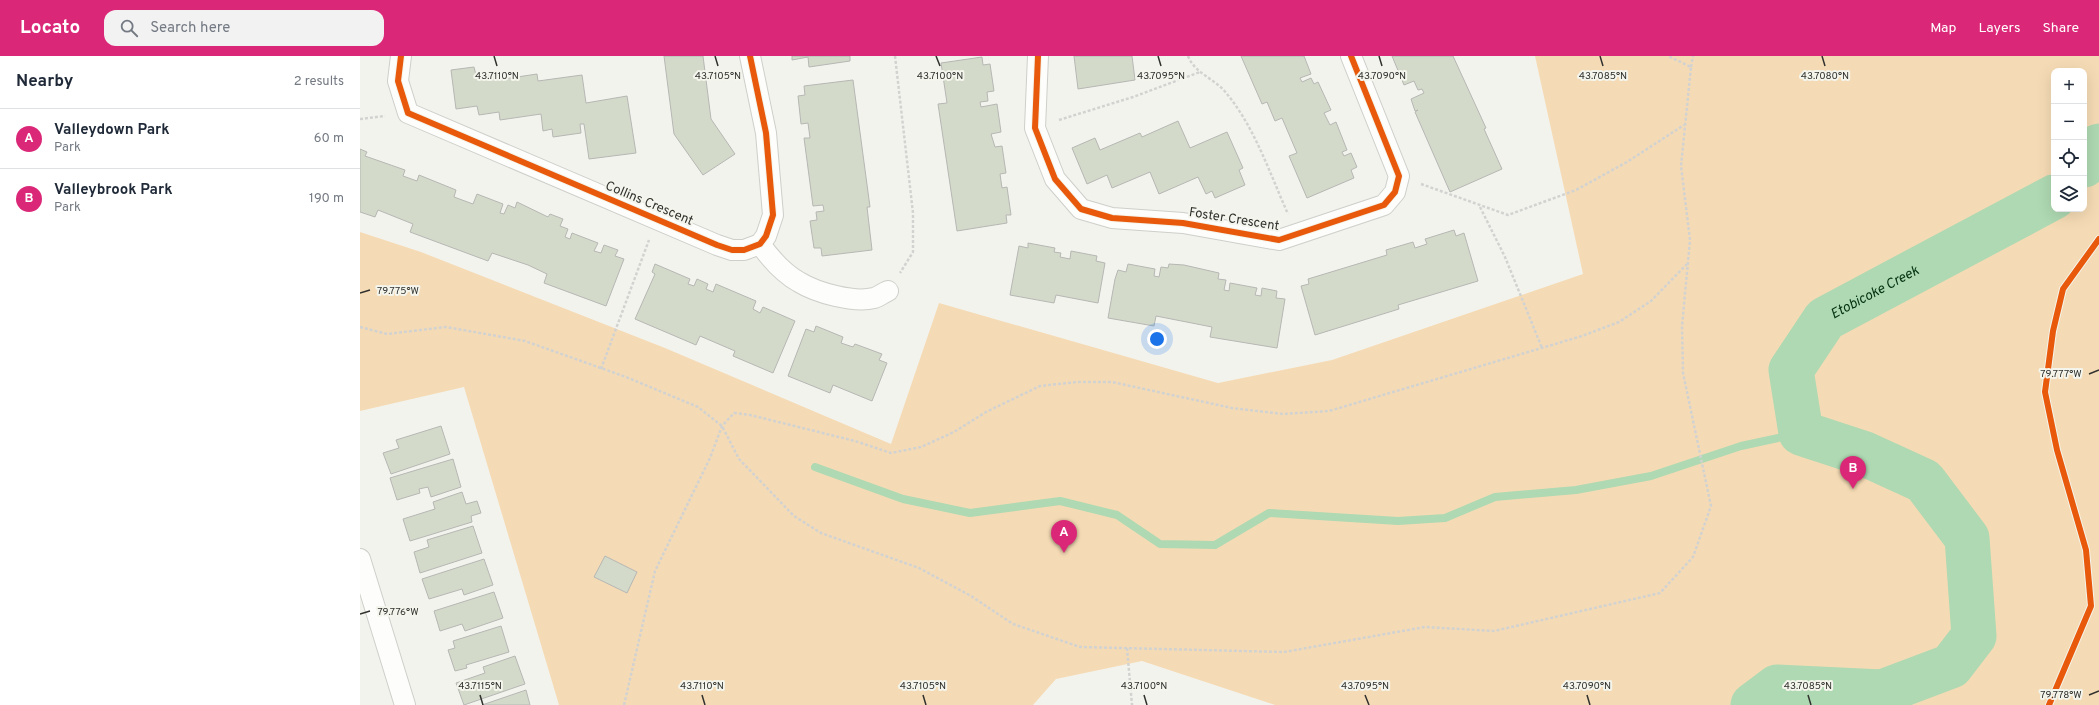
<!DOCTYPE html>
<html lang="en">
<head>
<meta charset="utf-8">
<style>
	:root { --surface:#fff; --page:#f2f2f3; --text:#1f2937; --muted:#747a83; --line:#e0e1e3; --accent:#db2777 }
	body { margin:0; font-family:Overpass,sans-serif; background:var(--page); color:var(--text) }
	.controls { position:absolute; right:12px; top:12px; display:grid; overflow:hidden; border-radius:8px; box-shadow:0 4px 16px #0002 }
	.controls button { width:36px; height:36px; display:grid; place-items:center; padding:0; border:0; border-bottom:1px solid var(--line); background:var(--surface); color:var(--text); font:20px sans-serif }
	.you { position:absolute; left:797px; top:283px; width:14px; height:14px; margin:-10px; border:3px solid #fff; border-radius:50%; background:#1a73e8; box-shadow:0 0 0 6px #1a73e833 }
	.badge { display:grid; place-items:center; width:26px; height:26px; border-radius:50%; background:var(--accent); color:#fff; font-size:13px; font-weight:700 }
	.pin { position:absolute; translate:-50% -33px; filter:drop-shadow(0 1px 2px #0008) }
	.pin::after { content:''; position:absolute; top:21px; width:14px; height:12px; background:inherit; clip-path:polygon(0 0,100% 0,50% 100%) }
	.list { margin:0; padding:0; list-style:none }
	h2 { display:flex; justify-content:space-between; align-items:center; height:52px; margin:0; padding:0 16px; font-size:17px }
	h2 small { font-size:13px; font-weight:400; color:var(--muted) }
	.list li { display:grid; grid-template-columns:26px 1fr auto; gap:12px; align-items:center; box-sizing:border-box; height:60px; padding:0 16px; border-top:1px solid var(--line) }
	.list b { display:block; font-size:15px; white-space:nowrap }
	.list p { margin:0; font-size:13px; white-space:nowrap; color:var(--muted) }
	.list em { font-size:13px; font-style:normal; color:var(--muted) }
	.icon { flex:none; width:22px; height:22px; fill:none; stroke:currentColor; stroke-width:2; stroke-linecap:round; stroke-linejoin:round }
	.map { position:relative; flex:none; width:1739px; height:649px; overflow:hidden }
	header { display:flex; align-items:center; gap:24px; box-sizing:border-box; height:56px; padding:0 20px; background:var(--accent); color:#fff }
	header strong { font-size:19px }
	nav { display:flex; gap:22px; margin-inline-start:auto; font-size:14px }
	.search { width:280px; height:36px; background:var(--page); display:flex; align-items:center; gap:10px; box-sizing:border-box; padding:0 14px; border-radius:12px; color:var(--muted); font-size:15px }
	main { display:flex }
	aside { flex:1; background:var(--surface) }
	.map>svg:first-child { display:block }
	.green { fill:#f5dbb5; fill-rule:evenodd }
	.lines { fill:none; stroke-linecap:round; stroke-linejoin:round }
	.stream { stroke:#aed9b2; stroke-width:8 }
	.river { stroke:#aed9b2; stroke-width:45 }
	.building { fill:#d3daca; stroke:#b6b7b4 }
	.minor-casing { stroke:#cececa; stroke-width:22 }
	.path { stroke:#d2d2d1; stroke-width:2.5; stroke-dasharray:3 2; stroke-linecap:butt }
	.minor { stroke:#fdfdfc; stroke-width:20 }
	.cycleway-casing { stroke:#f4f5ec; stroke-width:8 }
	.cycleway { stroke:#e8590c; stroke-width:6 }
	.ticks { fill:none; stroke:#31312e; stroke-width:1.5 }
	.labels { text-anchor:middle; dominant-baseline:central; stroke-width:4; stroke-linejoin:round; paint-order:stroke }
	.street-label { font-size:13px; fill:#31312e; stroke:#f4f5ec }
	.water-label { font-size:14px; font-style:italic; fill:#053311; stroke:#f4f5ec }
	.ticks-label { font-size:10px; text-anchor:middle; fill:#31312e; stroke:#f4f5ec; stroke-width:4; stroke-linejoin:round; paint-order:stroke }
</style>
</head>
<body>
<header>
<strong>Locato</strong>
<div class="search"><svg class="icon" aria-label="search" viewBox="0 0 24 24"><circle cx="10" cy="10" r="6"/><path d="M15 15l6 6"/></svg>Search here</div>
<nav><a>Map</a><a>Layers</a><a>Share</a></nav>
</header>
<main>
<aside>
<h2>Nearby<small>2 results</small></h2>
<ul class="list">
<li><span class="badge">A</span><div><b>Valleydown Park</b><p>Park</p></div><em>60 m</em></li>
<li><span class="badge">B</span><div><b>Valleybrook Park</b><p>Park</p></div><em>190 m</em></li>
</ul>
</aside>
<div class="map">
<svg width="1739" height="649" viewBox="0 0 1739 649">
	<rect width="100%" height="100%" fill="#f3f3ee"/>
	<path class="green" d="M1175,0H1739V649H915L782,605L696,623L673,649H199L104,331L0,355V176L61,196L305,292L531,388L579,247L858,327L972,304L1223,218ZM1694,15H1724V153H1694Z"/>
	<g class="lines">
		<polyline class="stream" points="455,411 543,443 610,457 700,445 757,459 800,488 855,489 909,457 1038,465 1085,462 1135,441 1216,434 1291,420 1381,390 1441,377"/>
		<g class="river">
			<polyline points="1724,109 1739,90"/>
			<path id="s1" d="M1393,649L1417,631L1522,636L1591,610L1614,580L1607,482L1564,425L1505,398L1441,377L1431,314L1465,263L1694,141"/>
		</g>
	</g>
	<g class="building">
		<polygon points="304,0 343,0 351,63 375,98 343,119 314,78"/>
		<polygon points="432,0 490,0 490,5 449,11 448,1 432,4"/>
		<polygon points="714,0 772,0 775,24 718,33"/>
		<polygon points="881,0 944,0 951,18 940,22 942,26 951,22 954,28 958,26 971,54 964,57 970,69 976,66 987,94 982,96 984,100 991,97 997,111 991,114 994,122 947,142 929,100 937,97 922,62 915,65 907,46 902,48"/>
		<polygon points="1032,0 1093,0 1126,72 1124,73 1142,113 1090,136 1055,56 1058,54 1055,55 1051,43 1064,37 1062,33 1058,34 1054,25 1044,29"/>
		<polygon points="622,1 623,9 630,8 634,35 627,36 628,45 620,46 621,51 637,48 641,76 631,78 635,91 642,90 646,117 640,118 642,132 647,131 651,159 646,159 647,167 597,175 578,48 587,47 581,7"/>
		<polygon points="114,11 116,19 136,16 137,24 177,18 178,25 222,19 226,47 267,40 276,97 229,103 224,68 220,68 221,77 193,81 192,73 183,75 181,58 140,64 139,56 119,59 117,50 96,53 91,14"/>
		<polygon points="493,24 510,151 507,151 512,194 462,200 461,192 454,192 450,165 457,164 456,156 464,155 463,149 453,150 444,82 450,82 448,67 441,68 438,40 445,39 444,30"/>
		<polygon points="818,65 830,92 867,76 883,112 879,114 885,129 855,142 852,135 846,138 838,121 799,138 790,116 752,132 747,119 727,128 712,92 735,82 740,94 780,77 782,81"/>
		<polygon points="0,93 7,96 5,100 45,114 43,120 57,125 59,119 96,134 94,141 113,148 117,138 143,148 140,157 144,158 148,149 155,152 157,146 188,161 190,158 203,163 200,170 208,173 205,181 210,183 212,177 238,187 234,195 241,197 244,189 258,194 255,200 264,203 246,250 184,227 187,218 168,209 132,197 128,205 50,176 53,168 18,154 15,161 0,156"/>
		<polygon points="1094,174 1096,180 1104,177 1118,225 1038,249 1039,253 955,279 941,230 949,228 948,223 1027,199 1026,194 1053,186 1055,192 1067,188 1065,183"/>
		<polygon points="668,187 695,192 694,196 701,197 700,201 710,203 711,195 737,200 736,205 745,207 738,247 696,239 694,247 650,239 659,190 668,192"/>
		<polygon points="295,208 330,223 328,228 334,230 337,223 348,228 346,233 353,236 356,228 396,245 393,253 400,257 403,251 435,265 413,317 373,300 375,295 340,280 336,289 275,263 295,218 292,216"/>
		<polygon points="768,208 795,213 794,220 799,221 801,211 808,212 809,208 824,209 859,217 858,223 866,224 864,234 869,235 870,227 897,232 895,239 901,240 902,232 917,235 916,242 925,243 917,292 850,281 852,271 796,260 794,270 748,262 755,223 758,214 766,216"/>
		<polygon points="456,270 483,281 481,287 493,291 495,288 522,298 519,304 527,307 512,345 473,329 470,337 428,320 446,273 454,276"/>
		<polygon points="81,370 90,398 31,418 23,397 39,392 36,384"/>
		<polygon points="93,403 101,431 71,441 68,431 59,433 60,437 37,444 30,422"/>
		<polygon points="102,436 106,448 117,445 121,457 111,460 112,466 50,485 43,463 75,453 73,446"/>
		<polygon points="113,470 122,497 60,517 54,496 69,491 67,484"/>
		<polygon points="245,500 277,516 267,537 234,521"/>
		<polygon points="124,503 133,529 104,539 102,533 69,543 62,523"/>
		<polygon points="134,536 143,562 105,575 102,568 80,575 74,555"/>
		<polygon points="141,570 149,596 106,609 107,612 95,615 88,594 95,592 93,585"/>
		<polygon points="155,600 165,628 104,649 96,627 125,617 123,611 126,610"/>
		<polygon points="166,634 170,649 122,649"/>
	</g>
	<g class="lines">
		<g class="minor-casing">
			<g id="minor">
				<polyline points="41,0 38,25 48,57 357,189 372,194 384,194 400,188 406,180 413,159 406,77 390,0"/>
				<polyline points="678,0 675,72 695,123 721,153 752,162 823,167 919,184 1024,149 1035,136 1039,120 991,0"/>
				<path d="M400,188C410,202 423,217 439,226C457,237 494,247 514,242C518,241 523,237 528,235"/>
				<polyline points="0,503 45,649"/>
			</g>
		</g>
		<g class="path">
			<polyline points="535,0 553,157 553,196 540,217"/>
			<path d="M828,0C835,18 856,23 867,38C895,72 910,118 928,158"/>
			<polyline points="1331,11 1333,0"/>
			<polyline points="0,63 25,60"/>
			<polyline points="699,64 773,41 840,16"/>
			<polyline points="1061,128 1148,159 1216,134 1267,106 1324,69"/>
			<polyline points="1120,151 1145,201 1182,292"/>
			<polyline points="0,271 27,278 86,271 165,285 266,321 338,351 362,370 379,403 434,460 461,477 559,512 611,540 653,568 720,591 924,596 1065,571 1134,575 1300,537 1333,501 1351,450 1323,317 1322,270 1330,184 1321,110 1331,11 1308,0"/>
			<polyline points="241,313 289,184"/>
			<polyline points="767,592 772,649"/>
			<polyline points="264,649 295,515 350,402 362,370 374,357 390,359 495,385 531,397 561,391 594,376 626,356 680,330 717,326 752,326 872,352 923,358 969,355 1222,280 1259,266 1291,245 1327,208"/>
		</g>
		<use href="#minor" class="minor"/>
		<g class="cycleway-casing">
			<g id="cycleway">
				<polyline points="41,0 38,25 48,57 357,189 372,194 384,194 400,188 406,180 413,159 406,77 390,0"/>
				<polyline points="678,0 675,72 695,123 721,153 752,162 823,167 919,184 1024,149 1035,136 1039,120 991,0"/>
				<polyline points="1689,649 1731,550 1726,494 1697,394 1685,336 1693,275 1703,233 1739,183"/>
			</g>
		</g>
		<use href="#cycleway" class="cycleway"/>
	</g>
	<path class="ticks" d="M134,0L137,10M355,0L358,10M576,0L580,10M798,0L801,10M1019,0L1022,10M1240,0L1243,10M1462,0L1465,10M0,237L10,234M1729,318L1739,314M0,558L10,555M120,639L123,649M342,639L345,649M563,639L566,649M784,639L787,649M1005,639L1009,649M1227,639L1230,649M1448,639L1451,649M1729,639L1739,635"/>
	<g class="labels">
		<g class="street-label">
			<text transform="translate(289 148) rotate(23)">Collins Crescent</text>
			<text transform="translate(874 164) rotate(9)">Foster Crescent</text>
		</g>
		<g class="water-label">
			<text stroke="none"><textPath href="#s1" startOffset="730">Etobicoke Creek</textPath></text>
		</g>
	</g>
	<g class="ticks-label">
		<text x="137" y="23">43.7110°N</text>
		<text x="358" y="23">43.7105°N</text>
		<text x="580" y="23">43.7100°N</text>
		<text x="801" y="23">43.7095°N</text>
		<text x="1022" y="23">43.7090°N</text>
		<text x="1243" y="23">43.7085°N</text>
		<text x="1465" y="23">43.7080°N</text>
		<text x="38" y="238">79.775°W</text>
		<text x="1701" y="321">79.777°W</text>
		<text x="38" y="559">79.776°W</text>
		<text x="120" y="633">43.7115°N</text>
		<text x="342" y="633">43.7110°N</text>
		<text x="563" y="633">43.7105°N</text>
		<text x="784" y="633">43.7100°N</text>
		<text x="1005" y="633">43.7095°N</text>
		<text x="1227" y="633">43.7090°N</text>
		<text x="1448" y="633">43.7085°N</text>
		<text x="1701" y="642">79.778°W</text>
	</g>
</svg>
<div class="controls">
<button>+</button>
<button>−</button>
<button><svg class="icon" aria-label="locate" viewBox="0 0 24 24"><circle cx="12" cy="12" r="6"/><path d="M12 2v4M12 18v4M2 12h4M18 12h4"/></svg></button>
<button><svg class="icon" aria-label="layers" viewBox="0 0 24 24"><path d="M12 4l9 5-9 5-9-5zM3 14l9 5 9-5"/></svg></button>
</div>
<div class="you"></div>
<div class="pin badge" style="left:704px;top:497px">A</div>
<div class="pin badge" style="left:1493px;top:433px">B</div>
</div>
</main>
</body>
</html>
